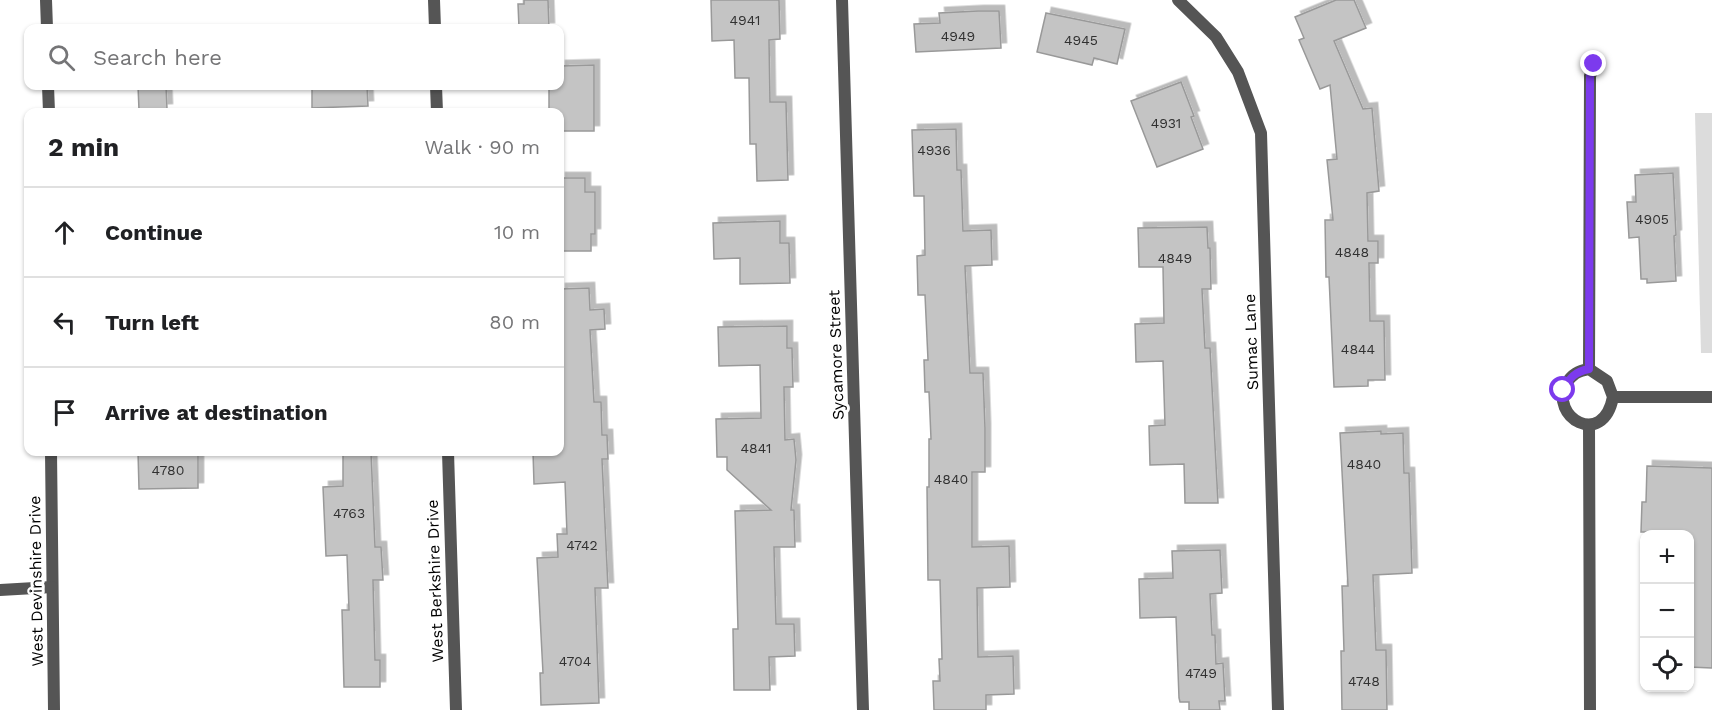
<!DOCTYPE html>
<html lang="en">
<head>
<meta charset="utf-8">
<style>
	:root { --surface:#fff; --page:#f2f2f2; --text:#202124; --muted:#757577; --line:#e0e0e0 }
	body { margin:0; font-family:"Work Sans",sans-serif; background:var(--page); color:var(--text) }
	.controls { position:absolute; right:18px; bottom:18px; display:grid; overflow:hidden; border-radius:12px; box-shadow:0 2px 4px #0004 }
	.controls button { width:54px; height:54px; display:grid; place-items:center; padding:0; border:0; border-bottom:2px solid var(--line); background:var(--surface); color:var(--text); font:30px sans-serif }
	.stop { position:absolute; width:18px; height:18px; margin:-14px; border:4px solid #7c3aed; border-radius:50%; background:#fff }
	.stop.end { background:#7c3aed; border-color:#fff; box-shadow:0 2px 6px #0008 }
	.list { margin:0; padding:0; list-style:none }
	h2 { display:flex; justify-content:space-between; align-items:center; height:78px; margin:0; padding:0 24px; font-size:26px }
	h2 small { font-size:20px; font-weight:400; color:var(--muted) }
	.list li { display:grid; grid-template-columns:39px 1fr auto; gap:18px; align-items:center; box-sizing:border-box; height:90px; padding:0 24px; border-top:2px solid var(--line) }
	.list b { display:block; font-size:22px; white-space:nowrap }
	.list em { font-size:20px; font-style:normal; color:var(--muted) }
	.icon { flex:none; width:33px; height:33px; fill:none; stroke:currentColor; stroke-width:2; stroke-linecap:round; stroke-linejoin:round }
	.map { position:relative; flex:none; width:1712px; height:710px; overflow:hidden }
	.search { position:absolute; background:var(--surface); box-shadow:0 2px 4px #0004; left:24px; top:24px; width:540px; height:66px; display:flex; align-items:center; gap:15px; box-sizing:border-box; padding:0 21px; border-radius:12px; color:var(--muted); font-size:22px }
	.panel { position:absolute; background:var(--surface); box-shadow:0 2px 4px #0004; left:24px; top:108px; width:540px; height:348px; border-radius:12px }
	.map>svg:first-child { display:block }
	.green { fill:#dcdcdc }
	.building { fill:#c4c4c4; stroke:#999; stroke-width:1.5; filter:url(#shadow) }
	.lines { fill:none; stroke-linecap:round; stroke-linejoin:round }
	.service { stroke:#555; stroke-width:12 }
	.minor { stroke:#555; stroke-width:12 }
	.route { stroke:#7c3aed; stroke-width:8 }
	.labels { text-anchor:middle; dominant-baseline:central; stroke-width:6; stroke-linejoin:round; paint-order:stroke }
	.number-label { font-size:14px; fill:#313131 }
	.street-label { font-size:16px; fill:#000; stroke:#fff }
</style>
</head>
<body>
<div class="map">
<svg width="1712" height="710" viewBox="0 0 1712 710">
	<defs>
		<filter id="shadow"><feDropShadow dx="5.5" dy="-5.5" stdDeviation="0" flood-color="#0004"/></filter>
	</defs>
	<rect width="100%" height="100%" fill="#fff"/>
	<polygon class="green" points="1695,113 1712,113 1712,353 1701,353"/>
	<g class="building">
		<polygon points="524,0 548,0 549,28 519,28 518,4 524,4"/>
		<polygon points="711,0 779,0 780,39 769,40 770,102 786,102 788,180 757,181 756,144 750,144 749,78 735,78 734,40 712,41"/>
		<polygon points="1336,0 1354,0 1366,28 1334,41 1363,109 1372,108 1379,191 1367,193 1368,241 1378,241 1378,263 1369,263 1370,321 1384,321 1385,380 1368,380 1368,386 1334,387 1329,277 1326,277 1325,220 1333,220 1327,160 1337,159 1330,85 1320,89 1299,40 1304,38 1295,17"/>
		<polygon points="978,11 999,11 1001,48 916,52 914,24 940,23 939,13"/>
		<polygon points="1046,13 1125,29 1117,64 1094,58 1092,65 1037,52"/>
		<polygon points="594,65 594,131 560,131 560,112 549,112 549,86 560,86 560,66"/>
		<polygon points="1181,82 1194,116 1191,117 1203,149 1157,167 1131,101"/>
		<polygon points="138,86 166,86 167,109 139,110"/>
		<polygon points="312,86 367,86 368,106 312,108"/>
		<polygon points="956,129 957,170 961,170 963,231 991,230 992,265 965,266 970,373 983,373 985,428 985,472 972,472 972,547 1009,546 1010,587 977,588 978,657 1013,656 1014,694 986,695 986,710 934,710 933,681 940,681 939,659 942,659 940,580 928,580 927,487 929,487 929,439 931,439 929,392 925,392 924,360 928,360 925,295 918,295 917,256 925,255 924,196 914,196 912,130"/>
		<polygon points="1673,173 1676,235 1674,236 1676,281 1647,283 1647,279 1641,279 1639,237 1629,238 1627,202 1636,202 1635,175"/>
		<polygon points="560,178 585,178 585,192 595,192 595,234 591,234 591,251 560,251"/>
		<polygon points="780,221 780,243 789,243 790,283 740,284 740,258 714,259 713,223"/>
		<polygon points="1207,227 1208,248 1210,248 1211,289 1202,289 1205,348 1210,348 1218,503 1185,503 1184,464 1150,465 1149,426 1165,425 1163,361 1136,362 1135,324 1164,323 1163,267 1139,267 1138,228"/>
		<polygon points="589,288 590,310 604,309 605,329 590,330 594,402 601,402 602,435 607,435 608,459 602,459 608,588 595,588 599,703 541,705 540,673 543,673 537,558 558,557 557,534 567,534 565,482 534,484 533,452 560,452 560,289"/>
		<polygon points="787,326 787,348 792,348 793,387 784,387 785,440 794,439 796,460 791,510 794,510 795,547 774,547 776,624 794,624 795,656 769,657 770,690 734,690 733,629 738,629 735,511 771,510 727,470 727,457 717,457 716,419 761,418 760,365 719,366 718,327"/>
		<polygon points="1381,431 1381,434 1403,433 1404,473 1409,473 1412,573 1373,575 1376,650 1386,650 1387,710 1342,710 1341,651 1344,651 1342,586 1348,586 1340,433"/>
		<polygon points="138,452 198,452 198,488 139,489"/>
		<polygon points="343,452 371,452 375,547 381,547 383,580 373,580 375,660 380,660 380,687 344,687 342,610 349,610 347,555 326,556 323,487 343,486"/>
		<polygon points="1647,466 1712,468 1712,668 1689,667 1689,534 1646,534 1646,532 1641,532 1642,502 1646,502"/>
		<polygon points="1220,550 1222,593 1210,594 1212,635 1215,635 1216,664 1223,663 1225,701 1219,701 1220,710 1189,710 1189,702 1180,702 1179,698 1176,617 1140,618 1139,579 1173,578 1172,551"/>
	</g>
	<g class="lines">
		<g class="service">
			<polyline points="1589,369 1590,76 1595,64"/>
			<path d="M1589,369L1607,381L1613,397C1603,449 1549,417 1566,384C1572,374 1578,371 1589,369Z"/>
			<polyline points="1613,397 1712,397"/>
			<polyline points="1589,425 1590,710"/>
		</g>
		<g class="minor">
			<polyline points="46,0 47,28"/>
			<polyline points="434,0 435,28"/>
			<polyline points="842,0 863,710"/>
			<polyline points="1178,0 1216,37 1238,72 1261,133 1278,710"/>
			<polyline points="48,86 49,112"/>
			<polyline points="436,86 437,112"/>
			<polyline points="51,452 54,710"/>
			<polyline points="448,452 456,710"/>
			<polyline points="0,590 52,587"/>
		</g>
	</g>
	<g class="lines">
		<path class="route" d="M1563,390C1570,377 1575,372 1589,369L1590,76L1594,64"/>
	</g>
	<g class="labels">
		<g class="number-label">
			<text x="745" y="20">4941</text>
			<text x="958" y="36">4949</text>
			<text x="1081" y="40">4945</text>
			<text x="1166" y="123">4931</text>
			<text x="934" y="150">4936</text>
			<text x="1652" y="219">4905</text>
			<text x="1352" y="252">4848</text>
			<text x="1175" y="258">4849</text>
			<text x="1358" y="349">4844</text>
			<text x="756" y="448">4841</text>
			<text x="1364" y="464">4840</text>
			<text x="168" y="470">4780</text>
			<text x="951" y="479">4840</text>
			<text x="349" y="513">4763</text>
			<text x="582" y="545">4742</text>
			<text x="575" y="661">4704</text>
			<text x="1201" y="673">4749</text>
			<text x="1364" y="681">4748</text>
		</g>
		<g class="street-label">
			<text transform="translate(1251 342) rotate(-92)">Sumac Lane</text>
			<text transform="translate(836 355) rotate(-92)">Sycamore Street</text>
			<text transform="translate(36 581) rotate(-91)">West Devinshire Drive</text>
			<text transform="translate(435 581) rotate(-92)">West Berkshire Drive</text>
		</g>
	</g>
</svg>
<div class="controls">
<button>+</button>
<button>−</button>
<button><svg class="icon" aria-label="locate" viewBox="0 0 24 24"><circle cx="12" cy="12" r="6"/><path d="M12 2v4M12 18v4M2 12h4M18 12h4"/></svg></button>
</div>
<div class="stop" style="left:1563px;top:390px"></div>
<div class="stop end" style="left:1594px;top:64px"></div>
<div class="search"><svg class="icon" aria-label="search" viewBox="0 0 24 24"><circle cx="10" cy="10" r="6"/><path d="M15 15l6 6"/></svg>Search here</div>
<section class="panel">
<h2>2 min<small>Walk · 90 m</small></h2>
<ul class="list">
<li><svg class="icon" aria-label="ahead" viewBox="0 0 24 24"><path d="M12 20V5M6 11l6-6 6 6"/></svg><div><b>Continue</b></div><em>10 m</em></li>
<li><svg class="icon" aria-label="left" viewBox="0 0 24 24"><path d="M17 20v-9H6M10 6l-5 5 5 5"/></svg><div><b>Turn left</b></div><em>80 m</em></li>
<li><svg class="icon" aria-label="arrive" viewBox="0 0 24 24"><path d="M6 21V4h12l-3 4 3 4H6"/></svg><div><b>Arrive at destination</b></div></li>
</ul>
</section>
</div>
</body>
</html>
